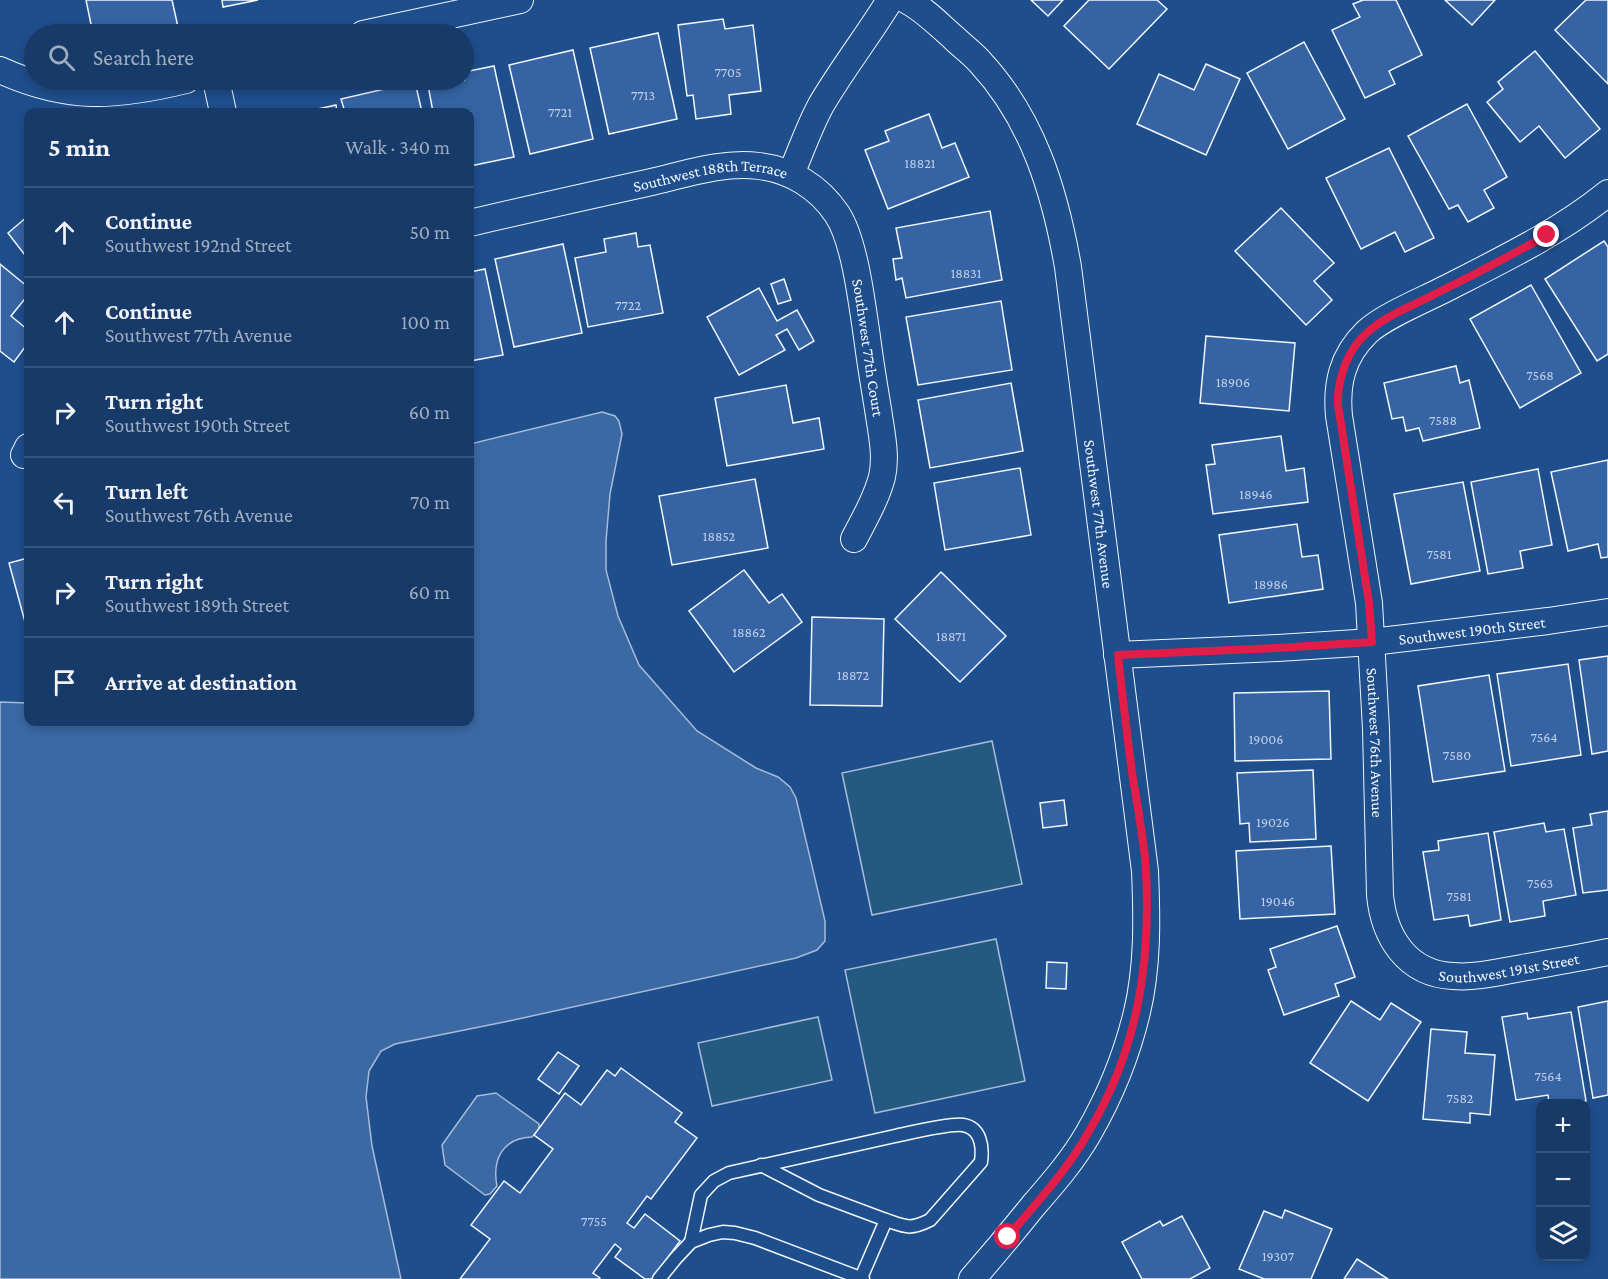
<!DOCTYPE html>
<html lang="en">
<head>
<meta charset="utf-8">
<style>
	:root { --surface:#173a69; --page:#20416f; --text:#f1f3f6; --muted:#9eadc0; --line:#36547d }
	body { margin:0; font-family:"Crimson Pro",serif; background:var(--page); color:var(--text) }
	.controls { position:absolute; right:18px; bottom:18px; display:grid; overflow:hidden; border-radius:12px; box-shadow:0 3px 9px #0003 }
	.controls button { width:54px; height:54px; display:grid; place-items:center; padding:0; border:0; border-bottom:2px solid var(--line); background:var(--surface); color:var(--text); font:30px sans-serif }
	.stop { position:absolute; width:18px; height:18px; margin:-14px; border:4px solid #e11d48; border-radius:50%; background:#fff }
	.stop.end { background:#e11d48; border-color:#fff; box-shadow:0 2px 6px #0008 }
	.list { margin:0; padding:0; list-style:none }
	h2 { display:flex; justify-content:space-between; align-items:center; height:78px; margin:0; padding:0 24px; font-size:26px }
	h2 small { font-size:20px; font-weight:400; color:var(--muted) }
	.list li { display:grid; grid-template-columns:39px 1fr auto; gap:18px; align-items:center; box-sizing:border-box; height:90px; padding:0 24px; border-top:2px solid var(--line) }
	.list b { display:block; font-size:22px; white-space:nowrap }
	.list p { margin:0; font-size:20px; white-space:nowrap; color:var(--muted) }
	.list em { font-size:20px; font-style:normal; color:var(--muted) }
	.icon { flex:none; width:33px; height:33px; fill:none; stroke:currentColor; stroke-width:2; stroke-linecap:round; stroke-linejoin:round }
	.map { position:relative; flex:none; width:1608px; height:1279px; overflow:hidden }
	.search { position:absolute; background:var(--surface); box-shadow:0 3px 9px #0003; left:24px; top:24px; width:450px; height:66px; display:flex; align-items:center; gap:15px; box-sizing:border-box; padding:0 21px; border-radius:33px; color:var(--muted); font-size:22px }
	.panel { position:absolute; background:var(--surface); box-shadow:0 3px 9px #0003; left:24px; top:108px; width:450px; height:618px; border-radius:12px }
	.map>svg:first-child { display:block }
	.green { fill:#245a82; stroke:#a8bbd7; stroke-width:1.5 }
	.water { fill:#3b69a3; stroke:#a8bbd7; stroke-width:1.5 }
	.building { fill:#3563a3; stroke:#f2f6ff; stroke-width:1.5 }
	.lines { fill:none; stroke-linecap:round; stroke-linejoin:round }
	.service-casing { stroke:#f2f6ff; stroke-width:15 }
	.minor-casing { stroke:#f2f6ff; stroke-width:28 }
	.service { stroke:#1f4e8c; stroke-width:12 }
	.minor { stroke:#1f4e8c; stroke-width:26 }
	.route { stroke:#e11d48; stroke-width:8 }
	.labels { text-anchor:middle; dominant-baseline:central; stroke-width:4.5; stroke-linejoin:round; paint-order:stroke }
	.number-label { font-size:14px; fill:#c3d1e8 }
	.street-label { font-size:16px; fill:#f2f6ff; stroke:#1f4e8c }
</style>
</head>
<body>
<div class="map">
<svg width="1608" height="1279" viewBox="0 0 1608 1279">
	<rect width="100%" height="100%" fill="#1f4e8c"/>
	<g class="green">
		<polygon points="992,741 1022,884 872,915 842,773"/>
		<polygon points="996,939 1025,1081 875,1113 845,970"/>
		<polygon points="818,1017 832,1080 712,1106 698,1043"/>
	</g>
	<g class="water">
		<polygon points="602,412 615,416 619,421 622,434 610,494 606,541 606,570 618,616 639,665 697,731 756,768 778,777 790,787 796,798 825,921 825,941 817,950 796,958 509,1021 395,1044 381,1051 369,1071 366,1097 372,1146 401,1279 0,1279 0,702 28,703 28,722 470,722 470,444"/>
		<path d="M496,1093L539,1124V1129L532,1137C502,1138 492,1160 497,1186L490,1194L485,1195L445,1165L442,1145L477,1096Z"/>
	</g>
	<g class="building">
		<polygon points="86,0 172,0 178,27 142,34 93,34"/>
		<polygon points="222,0 258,0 223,7"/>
		<polygon points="1031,0 1063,0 1048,16"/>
		<polygon points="1089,0 1157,0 1167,9 1109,69 1064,26"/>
		<polygon points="1363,0 1396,0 1422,55 1389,71 1395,84 1365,98 1332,30 1360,17 1353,4"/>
		<polygon points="1445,0 1495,0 1472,25"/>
		<polygon points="1586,0 1608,0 1608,84 1555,30"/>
		<polygon points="723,19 725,29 753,25 761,91 729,95 731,114 696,119 693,95 687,96 678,25"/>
		<polygon points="658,33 677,119 609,134 590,48"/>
		<polygon points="1304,42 1345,119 1288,149 1247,73"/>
		<polygon points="573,50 593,139 530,154 509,65"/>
		<polygon points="1535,51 1600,129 1565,158 1539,126 1520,142 1487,102 1503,89 1498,82"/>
		<polygon points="1206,64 1240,79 1206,155 1137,124 1159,74 1194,90"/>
		<polygon points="494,66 514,157 470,166 470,112 433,112 427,80 464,80 464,72"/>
		<polygon points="415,82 422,112 345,112 341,99"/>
		<polygon points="1467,104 1507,177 1484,190 1494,208 1468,222 1458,205 1449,209 1408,136"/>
		<polygon points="336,105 337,112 304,112"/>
		<polygon points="929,114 942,148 955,143 969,177 888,209 865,150 889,141 885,131"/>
		<polygon points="1389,148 1434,238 1405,252 1395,232 1361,249 1326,178"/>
		<polygon points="1281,208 1334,263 1314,281 1332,300 1306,325 1235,251"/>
		<polygon points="990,211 1002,280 906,298 902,278 896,280 893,259 902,258 896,228"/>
		<polygon points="28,216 28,259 8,233"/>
		<polygon points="636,233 638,247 650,245 663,313 588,327 575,258 606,252 604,239"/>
		<polygon points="1604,241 1608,247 1608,354 1597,361 1545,279"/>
		<polygon points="563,244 582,333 514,347 495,259"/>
		<polygon points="0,264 28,287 28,295 11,316 28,330 28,343 14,362 0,351"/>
		<polygon points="485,269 503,355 470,361 470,272"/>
		<polygon points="784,279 791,300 778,304 771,284"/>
		<polygon points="1531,285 1581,373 1520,408 1470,319"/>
		<polygon points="759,288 777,321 797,310 814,341 799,350 787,329 776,335 785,350 739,375 707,317"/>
		<polygon points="1001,301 1012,370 918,385 906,317"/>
		<polygon points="1206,336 1295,343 1289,411 1200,403"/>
		<polygon points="1456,366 1460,383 1469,380 1480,428 1423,441 1419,428 1406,431 1403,417 1392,419 1384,383"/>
		<polygon points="1011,383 1023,451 930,468 918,400"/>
		<polygon points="786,385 793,423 819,418 824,449 727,466 715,398"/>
		<polygon points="1281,436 1286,471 1304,468 1308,502 1213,514 1206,465 1215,464 1212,445"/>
		<polygon points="1608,460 1608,557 1601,558 1598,544 1568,551 1551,472"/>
		<polygon points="1020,468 1031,535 945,550 934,483"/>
		<polygon points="1538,469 1552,545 1520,551 1523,568 1488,574 1471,482"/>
		<polygon points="755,479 768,548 672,565 659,496"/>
		<polygon points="1463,482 1480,571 1411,584 1394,494"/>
		<polygon points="1297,524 1302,557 1318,555 1323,589 1229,603 1219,535"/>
		<polygon points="28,558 28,633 9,563"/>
		<polygon points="744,570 769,603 782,594 802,622 734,672 689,611"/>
		<polygon points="941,572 1006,636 960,682 895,619"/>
		<polygon points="812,617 884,619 882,706 810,705"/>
		<polygon points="1608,656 1608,751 1592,754 1579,660"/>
		<polygon points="1568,664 1581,755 1511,766 1497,674"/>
		<polygon points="1489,675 1505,771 1433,782 1418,686"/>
		<polygon points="1329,691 1331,759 1235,761 1234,693"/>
		<polygon points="1313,770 1316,839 1250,842 1249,823 1240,824 1237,773"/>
		<polygon points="1064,800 1067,825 1043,828 1040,803"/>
		<polygon points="1608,811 1608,890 1583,893 1573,828 1592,825 1590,814"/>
		<polygon points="1544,823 1546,832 1564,829 1576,895 1543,901 1545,916 1510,922 1494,832"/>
		<polygon points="1488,833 1501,920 1470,926 1468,915 1434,920 1423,852 1439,850 1438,841"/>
		<polygon points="1331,846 1335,914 1240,919 1236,851"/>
		<polygon points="1337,926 1355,977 1335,984 1339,996 1284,1015 1268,970 1276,967 1270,949"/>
		<polygon points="1047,962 1067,963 1066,989 1046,988"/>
		<polygon points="1351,1001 1380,1020 1391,1003 1421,1022 1368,1101 1310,1063"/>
		<polygon points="1608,1001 1608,1095 1593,1098 1578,1007"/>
		<polygon points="1571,1012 1586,1101 1571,1104 1549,1104 1548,1095 1516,1100 1502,1017 1527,1013 1528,1019"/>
		<polygon points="1431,1029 1467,1032 1465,1053 1495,1055 1490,1115 1470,1113 1470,1123 1423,1119"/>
		<polygon points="558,1052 579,1066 559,1094 538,1079"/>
		<polygon points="621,1068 682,1113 675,1122 697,1138 651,1199 647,1196 627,1223 634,1228 645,1214 680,1241 652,1279 645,1279 615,1257 621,1249 615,1244 593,1273 600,1278 599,1279 460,1279 490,1239 471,1225 504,1181 520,1193 553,1149 534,1135 565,1093 581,1105 607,1070 615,1076"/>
		<polygon points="1285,1210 1332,1229 1311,1279 1264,1279 1239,1269 1264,1211 1282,1218"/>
		<polygon points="1182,1216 1210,1268 1190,1279 1142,1279 1122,1242 1160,1221 1163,1226"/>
		<polygon points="1357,1259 1388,1279 1344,1279"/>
	</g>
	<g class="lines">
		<g class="service-casing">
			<g id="service">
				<polyline points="761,1165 819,1195 886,1220"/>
				<path d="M691,1242L701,1195L714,1181L729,1173C784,1161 840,1148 895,1136C910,1133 949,1123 963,1125C981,1128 983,1147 981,1162L930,1220C910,1230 906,1227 886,1220L861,1278"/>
				<polyline points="659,1279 676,1258 691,1242 709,1235 723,1232 735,1233 755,1238 863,1279"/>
			</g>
		</g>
		<g class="minor-casing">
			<g id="minor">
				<path id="s1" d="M906,0C924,9 938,24 953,37C962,46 972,53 980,62C1033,119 1055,192 1068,267L1145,871C1147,918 1148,966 1137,1012C1127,1054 1110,1096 1088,1134C1073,1160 1053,1183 1033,1206C1013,1231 993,1255 972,1279"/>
				<polyline points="363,34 520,0"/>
				<path d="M0,70C68,101 116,97 186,80"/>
				<polyline points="216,80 223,112"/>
				<path d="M791,174C801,151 809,127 821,105C842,69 868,36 890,0"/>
				<path id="s2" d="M1608,193C1560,232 1502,260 1447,288C1424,300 1384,316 1367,332C1342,356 1336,384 1339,416L1369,603L1376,729L1380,895C1384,937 1407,974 1453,976C1476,978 1499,972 1522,968C1550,963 1579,958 1608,952"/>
				<path id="s3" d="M470,223C529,209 588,196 647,183C683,175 722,161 759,166C791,170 819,187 837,214C855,241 862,304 867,337C870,361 874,385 878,409C881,431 887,455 882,477C876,499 865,518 854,539"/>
				<polyline points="24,455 28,447"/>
				<path id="s4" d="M1117,655L1278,648L1372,642L1548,621L1608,612"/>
			</g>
		</g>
		<use href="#service" class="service"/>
		<use href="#minor" class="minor"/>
	</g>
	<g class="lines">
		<path class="route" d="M1008,1237C1035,1204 1067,1171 1088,1133C1137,1051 1151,966 1146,871C1144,838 1137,805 1132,772C1127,733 1122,694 1118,655L1278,648L1372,642L1369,603L1338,405C1337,378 1348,348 1369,331C1387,315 1412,306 1433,295C1472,276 1510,256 1547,235"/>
	</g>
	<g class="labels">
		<g class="number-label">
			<text x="728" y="72">7705</text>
			<text x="643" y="95">7713</text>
			<text x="560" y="112">7721</text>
			<text x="920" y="163">18821</text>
			<text x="966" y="273">18831</text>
			<text x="628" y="305">7722</text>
			<text x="1540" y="375">7568</text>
			<text x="1233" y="382">18906</text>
			<text x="1443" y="420">7588</text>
			<text x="1256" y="494">18946</text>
			<text x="719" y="536">18852</text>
			<text x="1439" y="554">7581</text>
			<text x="1271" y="584">18986</text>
			<text x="749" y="632">18862</text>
			<text x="951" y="636">18871</text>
			<text x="853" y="675">18872</text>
			<text x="1544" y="737">7564</text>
			<text x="1266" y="739">19006</text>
			<text x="1457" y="755">7580</text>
			<text x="1273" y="822">19026</text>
			<text x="1540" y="883">7563</text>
			<text x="1459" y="896">7581</text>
			<text x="1278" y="901">19046</text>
			<text x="1548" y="1076">7564</text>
			<text x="1460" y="1098">7582</text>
			<text x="594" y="1221">7755</text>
			<text x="1278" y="1256">19307</text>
		</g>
		<g class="street-label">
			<text stroke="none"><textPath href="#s3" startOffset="246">Southwest 188th Terrace</textPath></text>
			<text stroke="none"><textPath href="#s3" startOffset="528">Southwest 77th Court</textPath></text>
			<text stroke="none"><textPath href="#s1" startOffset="572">Southwest 77th Avenue</textPath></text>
			<text stroke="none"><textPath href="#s4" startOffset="356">Southwest 190th Street</textPath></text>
			<text stroke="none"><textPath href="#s2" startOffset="700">Southwest 76th Avenue</textPath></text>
			<text stroke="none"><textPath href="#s2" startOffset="1029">Southwest 191st Street</textPath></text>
		</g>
	</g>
</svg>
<div class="controls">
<button>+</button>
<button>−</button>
<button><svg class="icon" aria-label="layers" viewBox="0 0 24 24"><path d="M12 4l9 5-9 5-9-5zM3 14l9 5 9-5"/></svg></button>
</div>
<div class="stop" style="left:1008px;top:1237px"></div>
<div class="stop end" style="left:1547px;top:235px"></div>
<div class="search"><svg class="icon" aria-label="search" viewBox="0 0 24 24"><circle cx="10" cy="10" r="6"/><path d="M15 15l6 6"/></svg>Search here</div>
<section class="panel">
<h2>5 min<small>Walk · 340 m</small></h2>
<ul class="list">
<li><svg class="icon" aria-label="ahead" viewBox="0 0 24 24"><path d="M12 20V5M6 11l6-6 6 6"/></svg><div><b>Continue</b><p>Southwest 192nd Street</p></div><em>50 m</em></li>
<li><svg class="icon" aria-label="ahead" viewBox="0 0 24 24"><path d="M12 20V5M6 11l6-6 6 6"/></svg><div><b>Continue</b><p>Southwest 77th Avenue</p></div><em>100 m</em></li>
<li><svg class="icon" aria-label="right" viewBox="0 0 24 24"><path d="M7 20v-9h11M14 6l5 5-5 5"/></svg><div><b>Turn right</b><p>Southwest 190th Street</p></div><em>60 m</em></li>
<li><svg class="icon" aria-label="left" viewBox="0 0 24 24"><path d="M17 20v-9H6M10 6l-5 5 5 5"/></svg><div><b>Turn left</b><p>Southwest 76th Avenue</p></div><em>70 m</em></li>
<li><svg class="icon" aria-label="right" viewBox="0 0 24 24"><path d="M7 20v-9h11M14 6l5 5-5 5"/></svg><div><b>Turn right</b><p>Southwest 189th Street</p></div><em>60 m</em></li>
<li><svg class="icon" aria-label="arrive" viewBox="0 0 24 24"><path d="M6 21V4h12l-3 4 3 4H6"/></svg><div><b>Arrive at destination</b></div></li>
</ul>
</section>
</div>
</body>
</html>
